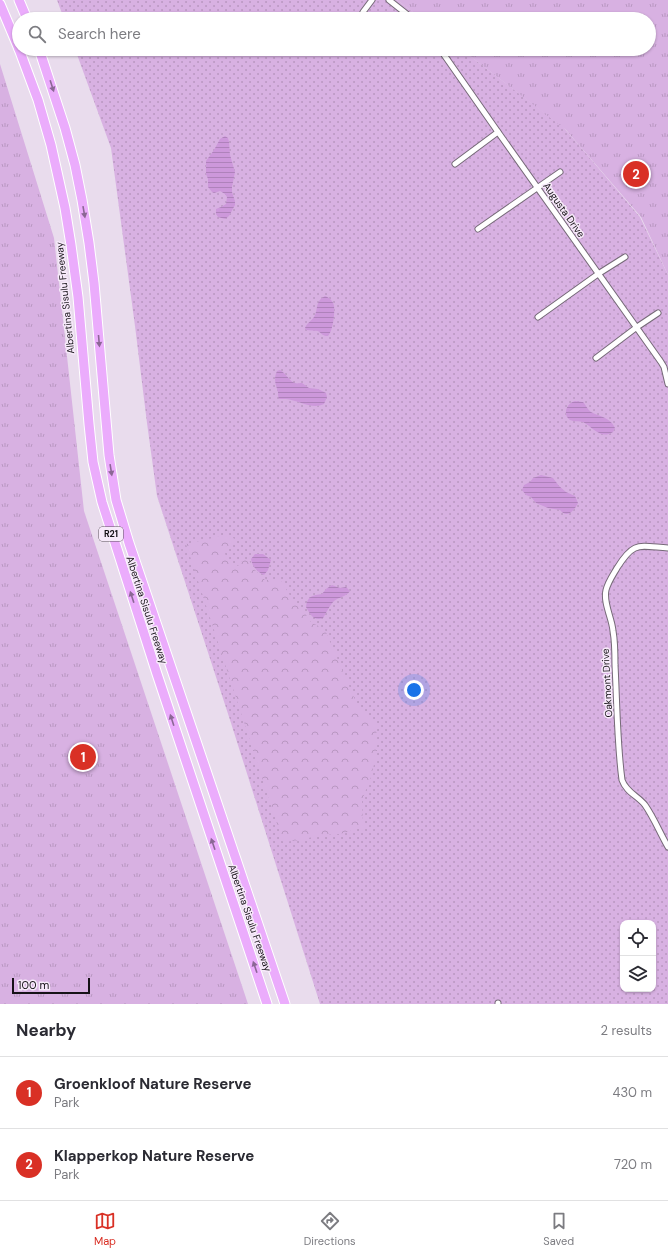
<!DOCTYPE html>
<html lang="en">
<head>
<meta charset="utf-8">
<style>
	:root { --surface:#fff; --page:#f2f2f3; --text:#2b2b33; --muted:#7c7c81; --line:#e1e1e2; --accent:#d93025 }
	body { margin:0; font-family:"DM Sans",sans-serif; background:var(--page); color:var(--text) }
	.controls { position:absolute; right:12px; bottom:12px; display:grid; overflow:hidden; border-radius:8px; box-shadow:0 1px 3px #0004 }
	.controls button { width:36px; height:36px; display:grid; place-items:center; padding:0; border:0; border-bottom:1px solid var(--line); background:var(--surface); color:var(--text); font:20px sans-serif }
	.scale { position:absolute; left:12px; bottom:10px; width:78px; box-sizing:border-box; padding-left:4px; border:2px solid #161217; border-top:0; font-size:11px; line-height:14px; white-space:nowrap; color:#161217; -webkit-text-stroke:3px #f7eafa; paint-order:stroke }
	.you { position:absolute; left:414px; top:690px; width:14px; height:14px; margin:-10px; border:3px solid #fff; border-radius:50%; background:#1a73e8; box-shadow:0 0 0 6px #1a73e833 }
	.badge { display:grid; place-items:center; width:26px; height:26px; border-radius:50%; background:var(--accent); color:#fff; font-size:13px; font-weight:700 }
	.pin { position:absolute; translate:-50% -50%; border:2px solid #fff; box-shadow:0 1px 4px #0006 }
	.list { margin:0; padding:0; list-style:none }
	h2 { display:flex; justify-content:space-between; align-items:center; height:52px; margin:0; padding:0 16px; font-size:17px }
	h2 small { font-size:13px; font-weight:400; color:var(--muted) }
	.list li { display:grid; grid-template-columns:26px 1fr auto; gap:12px; align-items:center; box-sizing:border-box; height:72px; padding:0 16px; border-top:1px solid var(--line) }
	.list b { display:block; font-size:15px; white-space:nowrap }
	.list p { margin:0; font-size:13px; white-space:nowrap; color:var(--muted) }
	.list em { font-size:13px; font-style:normal; color:var(--muted) }
	.icon { flex:none; width:22px; height:22px; fill:none; stroke:currentColor; stroke-width:2; stroke-linecap:round; stroke-linejoin:round }
	.map { position:relative; flex:none; width:668px; height:1004px; overflow:hidden }
	.search { position:absolute; background:var(--surface); box-shadow:0 1px 3px #0004; left:12px; right:12px; top:12px; height:44px; display:flex; align-items:center; gap:10px; box-sizing:border-box; padding:0 14px; border-radius:22px; color:var(--muted); font-size:15px }
	.sheet { height:196px; background:var(--surface) }
	nav { display:flex; justify-content:space-around; align-items:center; box-sizing:border-box; height:56px; border-top:1px solid var(--line); background:var(--surface); font-size:11px; color:var(--muted) }
	nav a { display:grid; justify-items:center; gap:2px }
	nav .on { color:var(--accent) }
	.map>svg:first-child { display:block }
	.grass { fill:url(#grass-dots); fill-rule:evenodd }
	.forest { fill:url(#forest-crowns) }
	.park { fill:url(#park-tufts) }
	.water { fill:url(#water-rules) }
	.lines { fill:none; stroke-linecap:round; stroke-linejoin:round }
	.street-casing { stroke:#766a78; stroke-width:7 }
	.highway-casing { stroke:#fff; stroke-width:11 }
	.street { stroke:#fff; stroke-width:5 }
	.highway { stroke:#ebacfc; stroke-width:9 }
	.oneway { fill:#8b6795 }
	.labels { text-anchor:middle; dominant-baseline:central; stroke-width:3; stroke-linejoin:round; paint-order:stroke }
	.shield { fill:#f7eafa; stroke:#5a535b; stroke-width:1 }
	.shield-label { font-size:9px; font-weight:bold; fill:#161217 }
	.street-label { font-size:10px; fill:#161217; stroke:#f7eafa }
</style>
</head>
<body>
<div class="map">
<svg width="668" height="1004" viewBox="0 0 668 1004">
	<defs>
		<pattern id="grass-dots" width="8" height="8" patternUnits="userSpaceOnUse"><rect width="8" height="8" fill="#d8b1e2"/><path d="M2 2h.1M6 6h.1" fill="none" stroke="#b997c1" stroke-width="1.8" stroke-linecap="round"/></pattern>
		<pattern id="forest-crowns" width="20" height="18" patternUnits="userSpaceOnUse"><rect width="20" height="18" fill="#d8b1e2"/><path d="M2 6a3 3 0 1 1 6 0M12 15a3 3 0 1 1 6 0" fill="none" stroke="#b997c1"/></pattern>
		<pattern id="park-tufts" width="24" height="20" patternUnits="userSpaceOnUse"><rect width="24" height="20" fill="#d8b1e2"/><path d="M3 7l-1-3M5 7V3M7 7l1-3M15 17l-1-3M17 17v-4M19 17l1-3" fill="none" stroke="#b997c1"/></pattern>
		<pattern id="water-rules" width="6" height="5" patternUnits="userSpaceOnUse"><rect width="6" height="5" fill="#cd98db"/><path d="M0 2.5h6" fill="none" stroke="#af82bb"/></pattern>
	</defs>
	<rect width="100%" height="100%" fill="#e9dced"/>
	<g class="grass">
		<polygon points="57,0 397,0 422,19 64,19"/>
		<path d="M75,49H461L563,127L578,144L640,217L668,275V1004H320L231,723L157,496L147,423L135,326L111,148ZM623,923H653V989H623Z"/>
	</g>
	<polygon class="forest" points="226,535 235,539 230,545 223,549 228,561 238,566 243,559 249,560 253,568 265,580 280,579 295,604 304,609 308,620 325,630 358,707 376,723 377,751 371,777 362,800 363,827 340,834 321,835 300,840 283,842 186,544"/>
	<g class="park">
		<polygon points="397,0 668,0 668,275 641,217 566,130 461,49 649,49 649,19 422,19"/>
		<polygon points="0,64 54,238 84,511 248,1004 0,1004"/>
	</g>
	<g class="water">
		<polygon points="225,136 228,138 229,142 230,155 235,172 232,187 232,192 235,201 235,205 229,216 225,219 218,217 216,214 216,209 221,207 226,204 227,197 225,194 220,191 214,193 212,192 208,187 208,179 206,174 206,161 214,150 220,139"/>
		<path d="M325,296C330,298 333,301 334,306C335,313 333,331 328,336C323,336 322,334 318,331L306,330L305,328C307,323 311,321 314,317C319,309 314,302 325,296Z"/>
		<path d="M280,370C286,373 290,382 295,383C297,384 299,383 302,383L309,388L318,389L326,393L327,397L324,404C312,410 298,400 286,399C283,399 281,399 279,399C278,397 278,394 278,392C276,385 273,379 277,371Z"/>
		<path d="M575,401L583,402C586,405 587,409 591,412C600,417 610,417 615,428L613,432C600,440 593,427 583,422C579,421 574,422 570,420C562,414 567,403 575,401Z"/>
		<path d="M541,475L553,478L559,486L566,492L575,496L578,503C574,511 567,519 560,510L548,508L536,503L531,497L526,495L522,490L524,485L530,482L533,478Z"/>
		<path d="M255,554H263L271,560L268,570L264,575C257,572 252,566 251,559Z"/>
		<path d="M332,585L340,588L346,587L350,591C346,597 339,597 334,601C329,606 327,612 323,618C314,622 310,614 306,607C307,596 313,595 322,594L326,589Z"/>
	</g>
	<g class="lines">
		<g class="street-casing">
			<g id="street">
				<polyline points="389,0 413,19"/>
				<polyline points="363,12 372,0"/>
				<polyline points="440,49 498,132 661,362 664,367 668,384"/>
				<polyline points="455,164 498,132"/>
				<polyline points="478,229 560,172"/>
				<polyline points="538,317 598,274 625,257"/>
				<polyline points="596,358 637,327 658,313"/>
				<path d="M668,548C638,546 634,541 617,568C613,575 608,582 606,590C603,603 612,618 613,631C615,642 615,653 615,665C617,703 617,742 622,780C626,792 638,796 645,805C654,818 660,833 668,847"/>
				<polyline points="498,1004 498,1003"/>
			</g>
		</g>
		<g class="highway-casing">
			<g id="highway">
				<polyline points="19,0 27,19"/>
				<polyline points="0,4 19,49"/>
				<polyline points="19,49 38,100 51,145 65,208 71,245 78,297 89,424 93,462 102,502 157,674 267,1004"/>
				<polyline points="39,49 65,128 75,165 82,200 89,243 94,283 109,455 116,500 129,543 285,1004"/>
			</g>
		</g>
		<use href="#street" class="street"/>
		<use href="#highway" class="highway"/>
	</g>
	<defs><path id="oneway-solid" d="M-6-.8H1V-3.2L6.5 0L1 3.2V.8H-6Z"/></defs>
	<g class="oneway">
		<use href="#oneway-solid" transform="translate(52 86) rotate(72)"/>
		<use href="#oneway-solid" transform="translate(84 212) rotate(80)"/>
		<use href="#oneway-solid" transform="translate(99 341) rotate(85)"/>
		<use href="#oneway-solid" transform="translate(111 470) rotate(81)"/>
		<use href="#oneway-solid" transform="translate(132 597) rotate(-108)"/>
		<use href="#oneway-solid" transform="translate(172 720) rotate(-108)"/>
		<use href="#oneway-solid" transform="translate(213 844) rotate(-109)"/>
		<use href="#oneway-solid" transform="translate(255 967) rotate(-109)"/>
	</g>
	<g class="labels">
		<rect class="shield" x="99" y="527" width="24" height="14" rx="3"/>
		<g class="shield-label">
			<text x="111" y="534">R21</text>
		</g>
		<g class="street-label">
			<text transform="translate(564 210) rotate(55)">Augusta Drive</text>
			<text transform="translate(65 298) rotate(-96)">Albertina Sisulu Freeway</text>
			<text transform="translate(147 610) rotate(72)">Albertina Sisulu Freeway</text>
			<text transform="translate(607 683) rotate(-93)">Oakmont Drive</text>
			<text transform="translate(250 918) rotate(71)">Albertina Sisulu Freeway</text>
		</g>
	</g>
</svg>
<div class="controls">
<button><svg class="icon" aria-label="locate" viewBox="0 0 24 24"><circle cx="12" cy="12" r="6"/><path d="M12 2v4M12 18v4M2 12h4M18 12h4"/></svg></button>
<button><svg class="icon" aria-label="layers" viewBox="0 0 24 24"><path d="M12 4l9 5-9 5-9-5zM3 14l9 5 9-5"/></svg></button>
</div>
<div class="scale">100 m</div>
<div class="you"></div>
<div class="pin badge" style="left:83px;top:757px">1</div>
<div class="pin badge" style="left:636px;top:174px">2</div>
<div class="search"><svg class="icon" aria-label="search" viewBox="0 0 24 24"><circle cx="10" cy="10" r="6"/><path d="M15 15l6 6"/></svg>Search here</div>
</div>
<section class="sheet">
<h2>Nearby<small>2 results</small></h2>
<ul class="list">
<li><span class="badge">1</span><div><b>Groenkloof Nature Reserve</b><p>Park</p></div><em>430 m</em></li>
<li><span class="badge">2</span><div><b>Klapperkop Nature Reserve</b><p>Park</p></div><em>720 m</em></li>
</ul>
</section>
<nav>
<a class="on"><svg class="icon" aria-label="map" viewBox="0 0 24 24"><path d="M3 6l6-2 6 2 6-2v14l-6 2-6-2-6 2zM9 4v14M15 6v14"/></svg>Map</a>
<a><svg class="icon" aria-label="directions" viewBox="0 0 24 24"><path d="M12 3l9 9-9 9-9-9zM9 14v-3h6M13 9l2 2-2 2"/></svg>Directions</a>
<a><svg class="icon" aria-label="saved" viewBox="0 0 24 24"><path d="M7 4h10v16l-5-4-5 4z"/></svg>Saved</a>
</nav>
</body>
</html>
